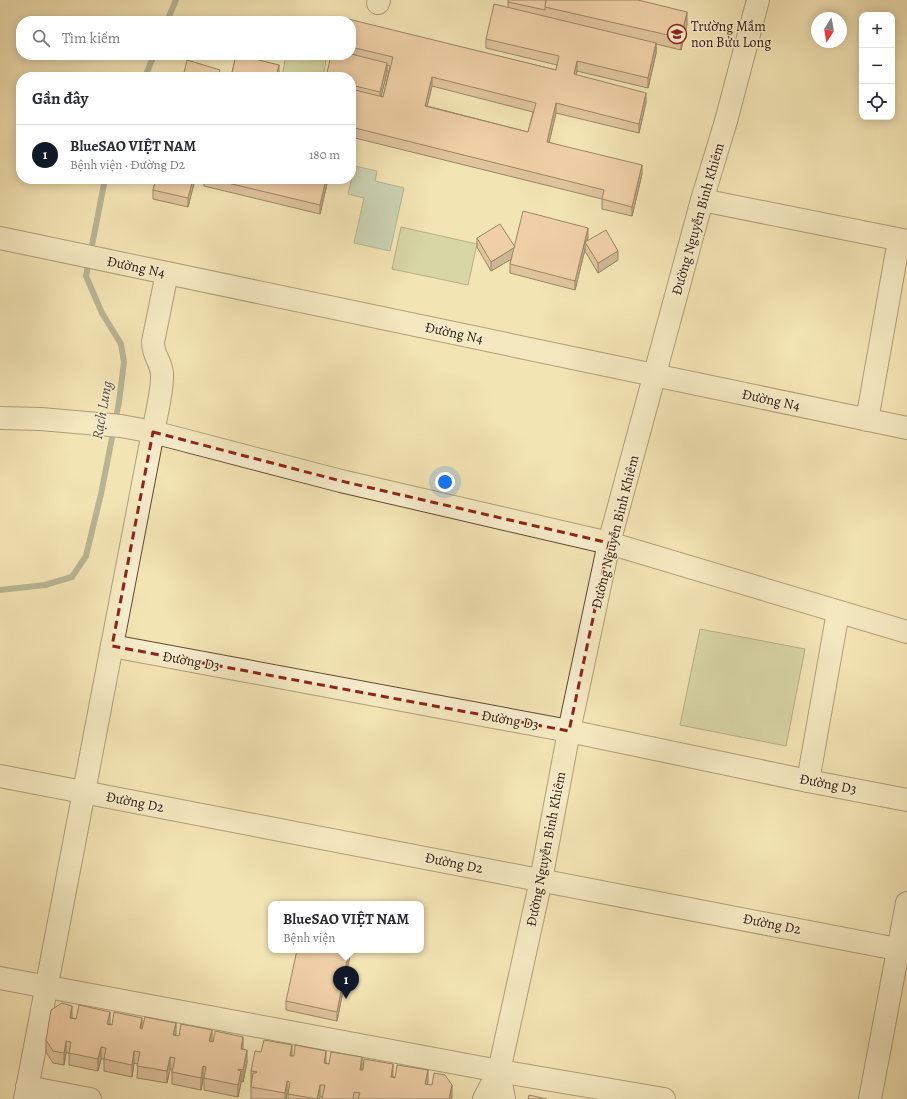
<!DOCTYPE html>
<html lang="vi">
<head>
<meta charset="utf-8">
<style>
	:root { --surface:#fff; --page:#f7f7f7; --text:#2b2b33; --muted:#7c7c81; --line:#e1e1e2; --accent:#111827 }
	body { margin:0; font-family:Alegreya,serif; background:var(--page); color:var(--text) }
	.controls { position:absolute; right:12px; top:12px; display:grid; overflow:hidden; border-radius:8px; box-shadow:0 2px 10px #0003 }
	.controls button { width:36px; height:36px; display:grid; place-items:center; padding:0; border:0; border-bottom:1px solid var(--line); background:var(--surface); color:var(--text); font:20px sans-serif }
	.compass { position:absolute; left:811px; top:12px; width:36px; height:36px; border-radius:50%; background:var(--surface); box-shadow:0 2px 10px #0003; rotate:191deg }
	.you { position:absolute; left:445px; top:482px; width:14px; height:14px; margin:-10px; border:3px solid #fff; border-radius:50%; background:#1a73e8; box-shadow:0 0 0 6px #1a73e833 }
	.badge { display:grid; place-items:center; width:26px; height:26px; border-radius:50%; background:var(--accent); color:#fff; font-size:13px; font-weight:700 }
	.pin { position:absolute; translate:-50% -33px; filter:drop-shadow(0 1px 2px #0008) }
	.pin::after { content:''; position:absolute; top:21px; width:14px; height:12px; background:inherit; clip-path:polygon(0 0,100% 0,50% 100%) }
	.popup { position:absolute; left:268px; top:901px; width:156px; height:52px; box-sizing:border-box; display:grid; place-content:center; border-radius:8px; background:var(--surface); filter:drop-shadow(0 1px 3px #0005); font-size:13px; white-space:nowrap; color:var(--muted) }
	.popup b { font-size:15px; color:var(--text) }
	.popup::after { content:''; position:absolute; left:50%; top:100%; margin-left:-8px; border:8px solid transparent; border-top-color:var(--surface) }
	.list { margin:0; padding:0; list-style:none }
	h2 { display:flex; justify-content:space-between; align-items:center; height:52px; margin:0; padding:0 16px; font-size:17px }
	h2 small { font-size:13px; font-weight:400; color:var(--muted) }
	.list li { display:grid; grid-template-columns:26px 1fr auto; gap:12px; align-items:center; box-sizing:border-box; height:60px; padding:0 16px; border-top:1px solid var(--line) }
	.list b { display:block; font-size:15px; white-space:nowrap }
	.list p { margin:0; font-size:13px; white-space:nowrap; color:var(--muted) }
	.list em { font-size:13px; font-style:normal; color:var(--muted) }
	.icon { flex:none; width:22px; height:22px; fill:none; stroke:currentColor; stroke-width:2; stroke-linecap:round; stroke-linejoin:round }
	.map { position:relative; flex:none; width:907px; height:1099px; overflow:hidden }
	.search { position:absolute; background:var(--surface); box-shadow:0 2px 10px #0003; left:16px; top:16px; width:340px; height:44px; display:flex; align-items:center; gap:10px; box-sizing:border-box; padding:0 14px; border-radius:16px; color:var(--muted); font-size:15px }
	.panel { position:absolute; background:var(--surface); box-shadow:0 2px 10px #0003; left:16px; top:72px; width:340px; height:112px; border-radius:16px }
	.map>svg:first-child { display:block }
	.green { fill:#b8c58f; stroke:#746e49 }
	.water { fill:#9cbeb2; stroke:#717b6c }
	.lines { fill:none; stroke-linecap:round; stroke-linejoin:round }
	.stream { stroke:#717b6c; stroke-width:6 }
	.minor-casing { stroke:#614a2f; stroke-width:24 }
	.minor { stroke:#f7edce; stroke-width:22 }
	.wall { fill:#c99d80; stroke:#301603; fill-rule:evenodd }
	.shaded-wall { fill:#a47f68; stroke:#301603 }
	.building { fill:#eab695; stroke:#301603; fill-rule:evenodd }
	.marked { fill:none; stroke:#8f2418; stroke-width:3; stroke-dasharray:8 5; stroke-linejoin:round }
	.labels { text-anchor:middle; dominant-baseline:central; stroke-width:3; stroke-linejoin:round; paint-order:stroke }
	.poi-label { font-size:14px; fill:#301603; stroke:#f7edce; text-anchor:start }
	.street-label { font-size:14px; fill:#301603; stroke:#f7edce }
	.water-label { font-size:15px; font-style:italic; fill:#565140; stroke:#f7edce }
</style>
</head>
<body>
<div class="map">
<svg width="907" height="1099" viewBox="0 0 907 1099">
	<rect width="100%" height="100%" fill="#f3e4b4"/>
	<filter id="stains"><feTurbulence type="fractalNoise" baseFrequency=".005" numOctaves="4"/><feColorMatrix values="0 0 0 0 .2 0 0 0 0 .09 0 0 0 0 .02 0 0 0 .5 -.17"/></filter>
	<radialGradient id="worn" r=".72"><stop offset=".6" stop-color="#630" stop-opacity="0"/><stop offset="1" stop-color="#630" stop-opacity=".3"/></radialGradient>
	<g class="green">
		<polygon points="286,55 327,55 323,77 282,77"/>
		<polygon points="401,227 477,244 468,285 392,269"/>
		<polygon points="700,629 805,649 786,746 680,725"/>
	</g>
	<polygon class="water" points="355,166 377,171 375,181 404,188 390,251 354,243 364,198 348,194"/>
	<g class="lines">
		<g class="stream">
			<polyline points="167,21 176,0"/>
			<polyline points="145,77 154,55"/>
			<polyline points="0,590 45,585 72,577 86,556 101,494 119,402 124,362 121,344 102,313 86,276 105,179"/>
		</g>
		<g class="minor-casing">
			<g id="minor">
				<polyline points="378,3 379,0"/>
				<polyline points="702,200 907,241"/>
				<polyline points="0,238 907,428"/>
				<polyline points="0,418 41,419 121,426 153,432 341,481 609,543 907,632"/>
				<polyline points="867,420 899,240"/>
				<polyline points="112,646 569,731 808,781 907,800"/>
				<polyline points="0,776 907,951"/>
				<polyline points="808,781 838,612"/>
				<polyline points="0,978 499,1071 664,1099"/>
				<polyline points="499,1071 504,1099"/>
				<polyline points="27,1087 90,1099"/>
				<path d="M25,1099L153,432C156,416 163,389 162,374C161,360 153,357 153,342L167,273"/>
				<polyline points="484,1099 499,1071 541,880 569,731 609,543 702,200 726,121 758,0"/>
				<polyline points="870,1099 907,903"/>
			</g>
		</g>
		<use href="#minor" class="minor"/>
	</g>
	<g class="wall">
		<path d="M508,2L687,24L681,50L656,44V53L648,88L577,71L576,75L646,102L639,133L556,113L549,142L642,174L632,216L602,209V199L351,137V21L556,70L557,65L486,48V39L508,7ZM387,65L390,66L383,97L381,96L387,72ZM432,86L533,112L528,132L427,106Z"/>
		<polygon points="226,55 245,55 245,56 279,74 278,77 231,77 235,60 226,58"/>
		<polygon points="156,179 195,179 188,207 153,199 153,190"/>
		<polygon points="204,179 328,179 320,214 204,186"/>
		<polygon points="588,237 587,241 618,260 598,273 585,251 585,249 575,290 510,273 510,264 511,259 491,271 477,247 477,238 514,246"/>
		<polygon points="351,950 337,1021 286,1010 286,1001"/>
		<polygon points="72,1018 109,1024 142,1028 176,1036 212,1041 243,1049 247,1062 243,1082 241,1081 238,1097 204,1090 204,1078 203,1078 201,1090 172,1084 172,1069 170,1069 167,1083 137,1078 138,1064 134,1063 132,1077 104,1071 104,1059 101,1059 98,1071 69,1065 69,1053 66,1053 64,1065 53,1063 46,1052 46,1040"/>
		<polygon points="261,1052 292,1056 326,1063 393,1076 393,1077 428,1082 427,1084 452,1097 451,1099 322,1099 323,1097 320,1097 319,1099 288,1099 288,1094 287,1093 286,1099 251,1099 251,1071"/>
	</g>
	<g class="shaded-wall">
		<polygon points="687,12 687,24 681,50 681,38"/>
		<polygon points="656,43 656,53 648,88 648,78"/>
		<polygon points="577,61 577,71 574,84 574,74"/>
		<polygon points="387,63 387,72 380,101 380,92"/>
		<polygon points="279,65 279,74 278,77 276,77"/>
		<polygon points="432,77 432,86 425,115 425,106"/>
		<polygon points="646,93 646,102 639,133 639,124"/>
		<polygon points="556,103 556,113 547,151 547,142"/>
		<polygon points="642,165 642,174 632,216 632,207"/>
		<polygon points="193,179 195,179 188,207 188,198"/>
		<polygon points="326,179 328,179 320,214 320,205"/>
		<polygon points="588,228 588,237 586,244 585,242 585,249 575,290 575,281"/>
		<polygon points="515,247 515,257 491,271 491,262"/>
		<polygon points="618,251 618,260 598,273 598,263"/>
		<polygon points="349,950 351,950 337,1021 337,1012"/>
		<polygon points="72,1006 72,1018 70,1030 70,1018"/>
		<polygon points="110,1012 110,1024 107,1036 107,1024"/>
		<polygon points="142,1018 142,1030 140,1028"/>
		<polygon points="176,1023 176,1035 173,1035"/>
		<polygon points="212,1030 212,1042 209,1041"/>
		<polygon points="243,1037 243,1049 241,1061 241,1049"/>
		<polygon points="66,1041 66,1053 64,1065 64,1053"/>
		<polygon points="292,1045 292,1057 290,1056"/>
		<polygon points="101,1047 101,1059 98,1071 98,1059"/>
		<polygon points="247,1050 247,1062 243,1082 243,1070"/>
		<polygon points="134,1051 134,1063 132,1077 132,1065"/>
		<polygon points="326,1051 326,1063 324,1075 324,1063"/>
		<polygon points="170,1057 170,1069 167,1083 167,1071"/>
		<polygon points="362,1057 362,1070 360,1070"/>
		<polygon points="393,1064 393,1076 391,1089 391,1077"/>
		<polygon points="203,1066 203,1078 201,1090 201,1078"/>
		<polygon points="428,1070 428,1082 425,1096 425,1084"/>
		<polygon points="241,1071 241,1083 238,1097 238,1085"/>
		<polygon points="287,1081 287,1093 286,1099 285,1099 285,1093"/>
		<polygon points="320,1085 320,1097 319,1099 317,1099"/>
		<polygon points="452,1085 452,1097 451,1099 449,1099"/>
	</g>
	<g class="building">
		<polygon points="508,0 546,0 545,10 508,2"/>
		<polygon points="546,0 638,0 687,12 681,38 545,7"/>
		<path d="M494,4L656,43L648,78L577,61L574,74L646,93L639,124L556,103L547,142L642,165L632,207L602,199L604,190L351,127V89L383,97L393,57L351,47V21H339L340,17L556,70L559,56L486,39ZM432,77L536,103L528,132L425,106Z"/>
		<polygon points="234,18 247,21 233,21"/>
		<polygon points="351,54 387,63 380,92 351,85 351,77 326,77 331,55 351,55"/>
		<polygon points="236,55 239,55 279,65 276,77 231,77"/>
		<polygon points="187,60 220,70 218,77 183,77"/>
		<polygon points="156,179 193,179 188,198 153,190"/>
		<polygon points="211,179 326,179 320,205"/>
		<polygon points="523,211 588,228 575,281 510,264"/>
		<polygon points="500,224 515,247 491,262 477,238"/>
		<polygon points="606,230 618,251 598,263 585,242"/>
		<polygon points="297,950 349,950 337,1012 286,1001"/>
		<polygon points="62,1003 72,1006 70,1018 76,1019 79,1005 110,1012 107,1024 112,1025 114,1012 142,1018 140,1028 142,1029 145,1017 176,1023 173,1035 179,1036 181,1024 212,1030 209,1041 213,1042 215,1031 243,1037 241,1049 247,1050 243,1070 238,1069 238,1070 241,1071 238,1085 204,1078 206,1067 203,1066 201,1078 172,1072 175,1058 170,1057 167,1071 137,1066 140,1052 134,1051 132,1065 104,1059 106,1048 101,1047 98,1059 69,1053 71,1042 66,1041 64,1053 53,1051 46,1040 51,1010"/>
		<polygon points="264,1040 292,1045 290,1056 294,1056 295,1045 326,1051 324,1063 329,1064 331,1052 362,1057 360,1070 363,1070 364,1059 393,1064 391,1077 395,1078 397,1065 428,1070 425,1084 432,1085 434,1073 445,1075 452,1085 449,1099 358,1099 360,1093 354,1092 353,1099 322,1099 325,1085 320,1085 317,1099 288,1094 290,1082 287,1081 285,1093 251,1087 253,1073 256,1073 257,1072 251,1071 255,1051 261,1052"/>
		<polygon points="529,1095 547,1099 528,1099"/>
	</g>
	<path d="M0 0H907V1099H0ZM153,432L341,481L609,543L569,731L112,646Z" fill="#f3e4b4" fill-opacity=".55" fill-rule="evenodd"/>
	<path class="marked" d="M153,432L341,481L609,543L569,731L112,646Z"/>
	<defs>
		<g id="school-ring" transform="scale(1)"><circle r="9.5" fill="#f7edce" stroke="#8f2418" stroke-width="1.5"/><path d="M0-5L7-2L0 1L-7-2ZM-4 1L0 2.5L4 1V4Q0 6-4 4Z" fill="#8f2418"/></g>
	</defs>
	<g fill-rule="evenodd">
		<use href="#school-ring" x="677" y="34"/>
	</g>
	<g class="labels">
		<g class="poi-label">
			<text x="691" y="26">Trường Mầm<tspan x="691" dy="16">non Bửu Long</tspan></text>
		</g>
		<g class="street-label">
			<text transform="translate(698 219) rotate(-74)">Đường Nguyễn Bỉnh Khiêm</text>
			<text transform="translate(136 267) rotate(12)">Đường N4</text>
			<text transform="translate(454 333) rotate(12)">Đường N4</text>
			<text transform="translate(771 400) rotate(12)">Đường N4</text>
			<text transform="translate(615 532) rotate(-76)">Đường Nguyễn Bỉnh Khiêm</text>
			<text transform="translate(191 661) rotate(10)">Đường D3</text>
			<text transform="translate(510 720) rotate(10)">Đường D3</text>
			<text transform="translate(828 784) rotate(11)">Đường D3</text>
			<text transform="translate(135 802) rotate(11)">Đường D2</text>
			<text transform="translate(546 849) rotate(-79)">Đường Nguyễn Bỉnh Khiêm</text>
			<text transform="translate(454 863) rotate(11)">Đường D2</text>
			<text transform="translate(772 924) rotate(11)">Đường D2</text>
		</g>
		<g class="water-label">
			<text transform="translate(102 410) rotate(-80)">Rạch Lung</text>
		</g>
	</g>
	<rect width="100%" height="100%" filter="url(#stains)"/>
	<rect width="100%" height="100%" fill="url(#worn)"/>
</svg>
<div class="controls">
<button>+</button>
<button>−</button>
<button><svg class="icon" aria-label="locate" viewBox="0 0 24 24"><circle cx="12" cy="12" r="6"/><path d="M12 2v4M12 18v4M2 12h4M18 12h4"/></svg></button>
</div>
<svg class="compass" viewBox="-18 -18 36 36"><path d="M0-13l5 13h-10z" fill="#e53935"/><path d="M0 13l5-13h-10z" fill="#7c7c81"/></svg>
<div class="you"></div>
<div class="pin badge" style="left:346px;top:999px">1</div>
<div class="popup"><b>BlueSAO VIỆT NAM</b>Bệnh viện</div>
<div class="search"><svg class="icon" aria-label="search" viewBox="0 0 24 24"><circle cx="10" cy="10" r="6"/><path d="M15 15l6 6"/></svg>Tìm kiếm</div>
<section class="panel">
<h2>Gần đây<small></small></h2>
<ul class="list">
<li><span class="badge">1</span><div><b>BlueSAO VIỆT NAM</b><p>Bệnh viện · Đường D2</p></div><em>180 m</em></li>
</ul>
</section>
</div>
</body>
</html>
